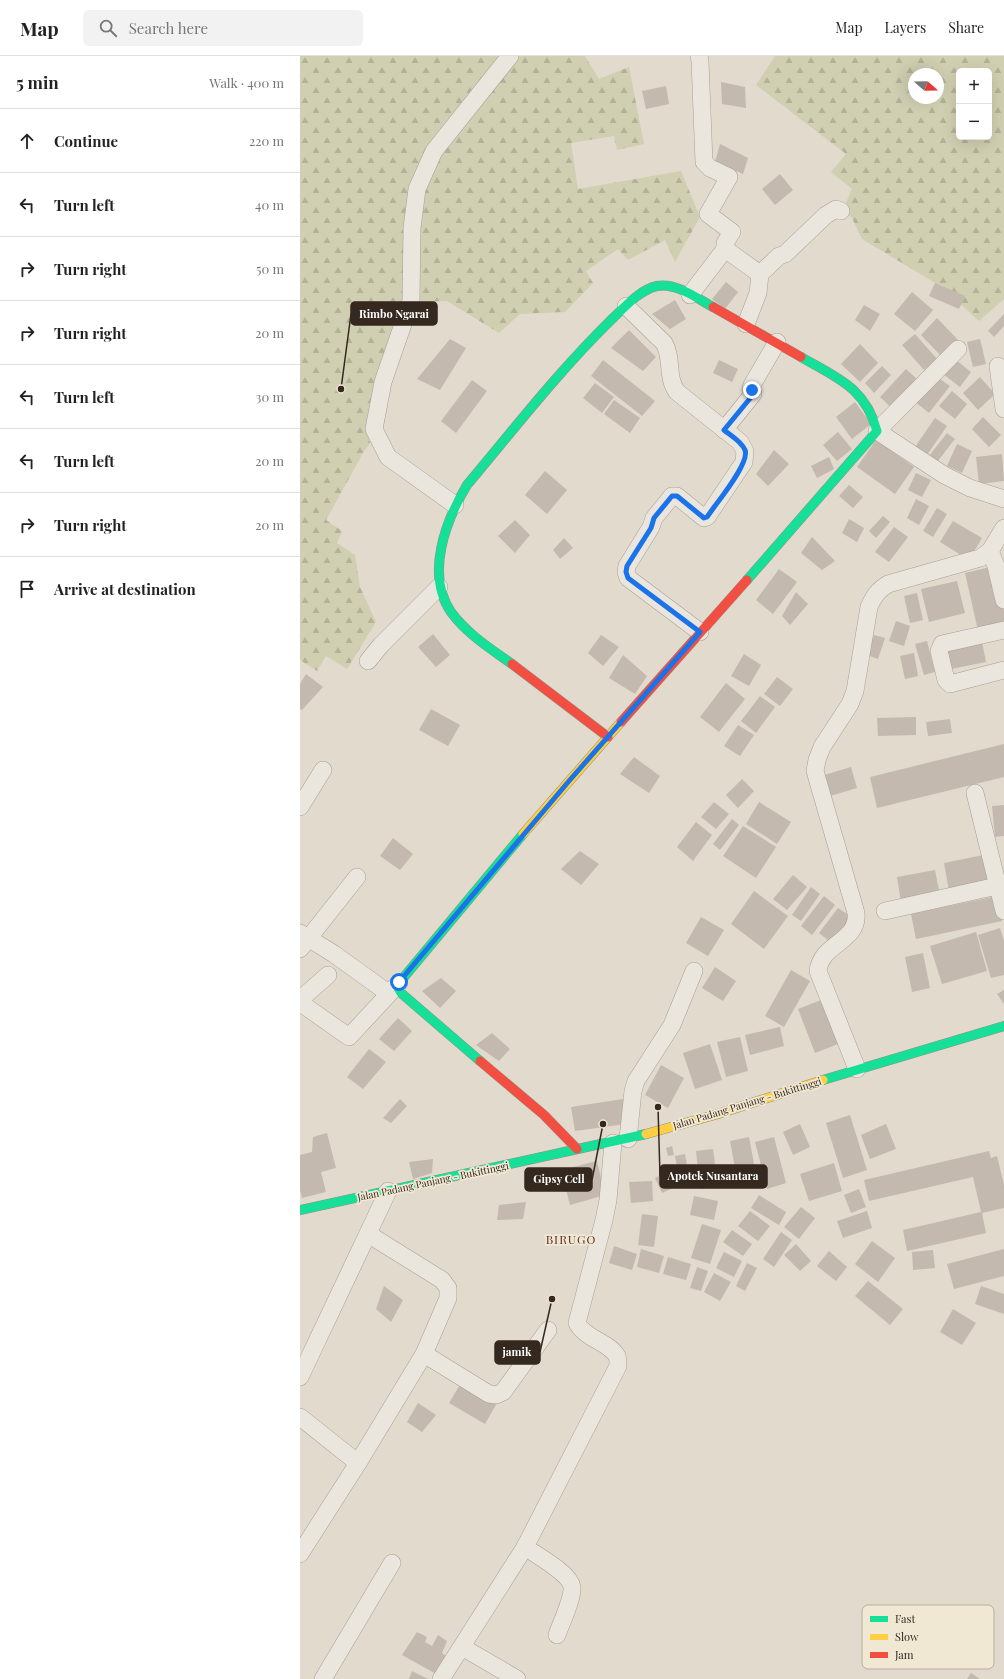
<!DOCTYPE html>
<html lang="en">
<head>
<meta charset="utf-8">
<style>
	:root { --surface:#fff; --page:#f2f2f2; --text:#222; --muted:#767676; --line:#e0e0e0 }
	body { margin:0; font-family:"Playfair Display",serif; background:var(--page); color:var(--text) }
	.controls { position:absolute; right:12px; top:12px; display:grid; overflow:hidden; border-radius:6px; box-shadow:0 4px 16px #0002 }
	.controls button { width:36px; height:36px; display:grid; place-items:center; padding:0; border:0; border-bottom:1px solid var(--line); background:var(--surface); color:var(--text); font:20px sans-serif }
	.compass { position:absolute; left:608px; top:12px; width:36px; height:36px; border-radius:50%; background:var(--surface); box-shadow:0 4px 16px #0002; rotate:110deg }
	.stop { position:absolute; width:12px; height:12px; margin:-9px; border:3px solid #1a73e8; border-radius:50%; background:#fff }
	.stop.end { background:#1a73e8; border-color:#fff; box-shadow:0 1px 4px #0008 }
	.list { margin:0; padding:0; list-style:none }
	h2 { display:flex; justify-content:space-between; align-items:center; height:52px; margin:0; padding:0 16px; font-size:17px }
	h2 small { font-size:13px; font-weight:400; color:var(--muted) }
	.list li { display:grid; grid-template-columns:26px 1fr auto; gap:12px; align-items:center; box-sizing:border-box; height:64px; padding:0 16px; border-top:1px solid var(--line) }
	.list b { display:block; font-size:15px; white-space:nowrap }
	.list em { font-size:13px; font-style:normal; color:var(--muted) }
	.icon { flex:none; width:22px; height:22px; fill:none; stroke:currentColor; stroke-width:2; stroke-linecap:round; stroke-linejoin:round }
	.map { position:relative; flex:none; width:704px; height:1623px; overflow:hidden }
	header { display:flex; align-items:center; gap:24px; box-sizing:border-box; height:56px; padding:0 20px; background:var(--surface); border-bottom:1px solid var(--line) }
	header strong { font-size:19px }
	nav { display:flex; gap:22px; margin-inline-start:auto; font-size:14px }
	.search { width:280px; height:36px; background:var(--page); display:flex; align-items:center; gap:10px; box-sizing:border-box; padding:0 14px; border-radius:6px; color:var(--muted); font-size:15px }
	main { display:flex }
	aside { flex:1; background:var(--surface) }
	.map>svg:first-child { display:block }
	.forest { fill:url(#forest-firs); fill-rule:evenodd }
	.building { fill:#c4b9ae }
	.lines { fill:none; stroke-linecap:round; stroke-linejoin:round }
	.street-casing { stroke:#a69f96; stroke-width:18 }
	.fast-casing { stroke:#968f86; stroke-width:10 }
	.slow-casing { stroke:#968f86; stroke-width:10 }
	.jam-casing { stroke:#968f86; stroke-width:10 }
	.street { stroke:#eae6de; stroke-width:17 }
	.fast { stroke:#16e098; stroke-width:9 }
	.slow { stroke:#ffcf43; stroke-width:9 }
	.jam { stroke:#f24e42; stroke-width:9 }
	.route { stroke:#1a73e8; stroke-width:5 }
	.labels { text-anchor:middle; dominant-baseline:central; stroke-width:3.5; stroke-linejoin:round; paint-order:stroke }
	.street-label { font-size:10px; fill:#34281f; stroke:#f1e8d3 }
	.quarter-label { font-size:12px; letter-spacing:1px; fill:#5c2d23; stroke:#f1e8d3 }
	.key { fill:#f1e8d3; stroke:#b8ae9d; stroke-width:1 }
	.key-label { font-size:11px; fill:#34281f }
	.leader { fill:none; stroke:#34281f; stroke-width:1.5 }
	.callout-dot { fill:#34281f; stroke:#f1e8d3; stroke-width:1.5 }
	.callout { fill:#34281f; stroke:#34281f; stroke-width:1.5 }
	.callout-label { font-size:11px; text-anchor:middle; font-weight:bold; fill:#fff }
</style>
</head>
<body>
<header>
<strong>Map</strong>
<div class="search"><svg class="icon" aria-label="search" viewBox="0 0 24 24"><circle cx="10" cy="10" r="6"/><path d="M15 15l6 6"/></svg>Search here</div>
<nav><a>Map</a><a>Layers</a><a>Share</a></nav>
</header>
<main>
<aside>
<h2>5 min<small>Walk · 400 m</small></h2>
<ul class="list">
<li><svg class="icon" aria-label="ahead" viewBox="0 0 24 24"><path d="M12 20V5M6 11l6-6 6 6"/></svg><div><b>Continue</b></div><em>220 m</em></li>
<li><svg class="icon" aria-label="left" viewBox="0 0 24 24"><path d="M17 20v-9H6M10 6l-5 5 5 5"/></svg><div><b>Turn left</b></div><em>40 m</em></li>
<li><svg class="icon" aria-label="right" viewBox="0 0 24 24"><path d="M7 20v-9h11M14 6l5 5-5 5"/></svg><div><b>Turn right</b></div><em>50 m</em></li>
<li><svg class="icon" aria-label="right" viewBox="0 0 24 24"><path d="M7 20v-9h11M14 6l5 5-5 5"/></svg><div><b>Turn right</b></div><em>20 m</em></li>
<li><svg class="icon" aria-label="left" viewBox="0 0 24 24"><path d="M17 20v-9H6M10 6l-5 5 5 5"/></svg><div><b>Turn left</b></div><em>30 m</em></li>
<li><svg class="icon" aria-label="left" viewBox="0 0 24 24"><path d="M17 20v-9H6M10 6l-5 5 5 5"/></svg><div><b>Turn left</b></div><em>20 m</em></li>
<li><svg class="icon" aria-label="right" viewBox="0 0 24 24"><path d="M7 20v-9h11M14 6l5 5-5 5"/></svg><div><b>Turn right</b></div><em>20 m</em></li>
<li><svg class="icon" aria-label="arrive" viewBox="0 0 24 24"><path d="M6 21V4h12l-3 4 3 4H6"/></svg><div><b>Arrive at destination</b></div></li>
</ul>
</aside>
<div class="map">
<svg width="704" height="1623" viewBox="0 0 704 1623">
	<defs>
		<pattern id="forest-firs" width="22" height="20" patternUnits="userSpaceOnUse"><rect width="22" height="20" fill="#d0cfb1"/><path d="M5 1l3.5 6h-7zM16 11l3.5 6h-7z" fill="#b3b298"/></pattern>
	</defs>
	<rect width="100%" height="100%" fill="#e1dacd"/>
	<g class="forest">
		<polygon points="0,0 285,0 299,23 329,11 344,88 317,94 314,80 271,87 278,133 381,115 400,161 375,206 365,184 328,204 318,193 286,215 293,227 265,256 220,258 199,277 147,245 114,246 67,376 70,387 63,397 26,464 42,475 37,487 55,499 60,531 76,566 47,613 26,600 17,615 0,604"/>
		<path d="M475,0H704V243L679,265L656,244L632,225L562,183L552,162L543,153L552,133L531,116L546,98L456,29ZM659,15H689V81H659ZM614,18H638V42H614Z"/>
	</g>
	<g class="building">
		<polygon points="421,26 445,31 446,52 422,48"/>
		<polygon points="366,30 369,48 346,53 342,35"/>
		<polygon points="420,88 448,102 443,118 415,106"/>
		<polygon points="480,118 493,134 475,149 462,133"/>
		<polygon points="426,226 438,236 425,253 412,243"/>
		<polygon points="635,227 665,240 659,253 629,240"/>
		<polygon points="612,236 633,254 615,275 594,258"/>
		<polygon points="375,244 386,263 370,273 352,258"/>
		<polygon points="564,249 580,258 570,275 555,264"/>
		<polygon points="704,258 704,270 694,281 688,275"/>
		<polygon points="637,262 659,285 642,301 621,279"/>
		<polygon points="329,274 356,301 343,315 311,292"/>
		<polygon points="615,278 637,303 624,314 602,289"/>
		<polygon points="150,283 166,292 140,334 117,323"/>
		<polygon points="680,283 686,308 673,311 667,286"/>
		<polygon points="560,288 578,307 560,326 541,308"/>
		<polygon points="651,300 671,316 660,331 639,315"/>
		<polygon points="303,304 355,345 342,360 291,320"/>
		<polygon points="419,304 438,313 432,326 413,317"/>
		<polygon points="582,310 591,319 574,337 565,327"/>
		<polygon points="606,313 618,324 592,352 580,341"/>
		<polygon points="634,319 650,330 629,357 614,345"/>
		<polygon points="680,321 695,338 678,354 663,337"/>
		<polygon points="172,324 187,335 156,377 141,365"/>
		<polygon points="295,327 314,341 302,357 283,342"/>
		<polygon points="652,335 667,348 655,363 639,350"/>
		<polygon points="314,344 340,362 330,377 304,358"/>
		<polygon points="555,346 571,368 552,383 536,361"/>
		<polygon points="683,361 701,379 689,391 672,373"/>
		<polygon points="635,362 647,370 627,399 615,391"/>
		<polygon points="538,376 552,393 537,405 523,389"/>
		<polygon points="647,377 655,383 637,406 629,400"/>
		<polygon points="576,384 614,411 595,438 557,411"/>
		<polygon points="657,388 672,395 662,417 647,410"/>
		<polygon points="474,394 489,408 468,430 456,418"/>
		<polygon points="702,398 704,425 679,428 676,401"/>
		<polygon points="529,401 534,413 517,422 511,410"/>
		<polygon points="245,415 267,434 247,458 225,439"/>
		<polygon points="616,417 631,424 622,441 608,434"/>
		<polygon points="549,429 563,441 553,452 539,440"/>
		<polygon points="616,443 629,450 619,469 607,462"/>
		<polygon points="637,452 647,458 633,481 623,475"/>
		<polygon points="583,460 590,466 576,482 569,475"/>
		<polygon points="549,463 564,472 557,486 542,477"/>
		<polygon points="215,464 230,479 215,497 198,480"/>
		<polygon points="653,465 682,482 669,504 640,486"/>
		<polygon points="594,471 608,481 589,506 575,496"/>
		<polygon points="512,481 535,505 522,514 501,497"/>
		<polygon points="264,482 273,492 260,503 253,494"/>
		<polygon points="694,510 704,553 704,573 679,579 665,517"/>
		<polygon points="479,513 497,526 473,558 456,544"/>
		<polygon points="657,525 665,557 629,566 621,533"/>
		<polygon points="496,536 508,548 490,569 482,560"/>
		<polygon points="617,537 623,564 610,567 604,540"/>
		<polygon points="596,565 610,570 604,590 589,585"/>
		<polygon points="133,578 150,599 136,611 118,591"/>
		<polygon points="301,579 319,591 303,610 288,597"/>
		<polygon points="574,579 585,582 578,603 567,599"/>
		<polygon points="627,585 635,616 624,619 615,588"/>
		<polygon points="682,586 686,606 646,614 642,594"/>
		<polygon points="614,597 618,620 605,623 600,600"/>
		<polygon points="444,598 461,609 449,630 431,620"/>
		<polygon points="323,599 347,620 335,638 309,622"/>
		<polygon points="6,618 23,631 2,654 0,653 0,628"/>
		<polygon points="477,621 493,633 480,650 464,638"/>
		<polygon points="426,627 445,643 419,676 400,661"/>
		<polygon points="460,640 475,651 456,677 441,665"/>
		<polygon points="131,653 160,669 148,690 119,674"/>
		<polygon points="616,661 616,679 578,680 577,662"/>
		<polygon points="650,663 652,677 628,680 626,666"/>
		<polygon points="438,669 454,679 440,700 424,690"/>
		<polygon points="704,688 704,721 577,752 570,721"/>
		<polygon points="334,701 360,720 349,737 320,718"/>
		<polygon points="551,711 557,732 527,741 521,720"/>
		<polygon points="442,723 454,735 438,752 426,739"/>
		<polygon points="414,746 429,758 416,773 401,761"/>
		<polygon points="459,746 491,766 477,788 446,768"/>
		<polygon points="704,749 704,780 695,781 692,750"/>
		<polygon points="432,763 439,769 420,794 413,788"/>
		<polygon points="396,766 412,779 393,805 377,791"/>
		<polygon points="443,770 476,791 456,822 423,800"/>
		<polygon points="93,782 113,798 100,814 80,800"/>
		<polygon points="280,795 299,808 281,829 261,813"/>
		<polygon points="688,798 694,826 649,835 644,807"/>
		<polygon points="635,814 640,839 601,846 597,821"/>
		<polygon points="493,819 507,831 487,854 473,843"/>
		<polygon points="511,831 520,838 501,865 492,859"/>
		<polygon points="454,835 488,860 464,893 431,868"/>
		<polygon points="524,840 535,849 512,879 501,870"/>
		<polygon points="697,840 702,865 616,883 611,858"/>
		<polygon points="538,852 553,862 533,888 519,877"/>
		<polygon points="401,861 424,874 408,900 386,887"/>
		<polygon points="700,872 704,885 704,919 691,922 678,879"/>
		<polygon points="676,876 687,915 642,928 630,890"/>
		<polygon points="623,897 630,932 612,936 605,901"/>
		<polygon points="415,911 436,925 423,945 402,932"/>
		<polygon points="491,914 510,925 484,971 465,960"/>
		<polygon points="141,922 156,935 140,952 122,935"/>
		<polygon points="704,934 704,948 697,938"/>
		<polygon points="521,944 538,988 515,997 498,953"/>
		<polygon points="98,962 112,975 94,995 79,983"/>
		<polygon points="480,971 484,990 450,999 445,979"/>
		<polygon points="192,977 210,993 199,1005 176,989"/>
		<polygon points="440,981 448,1015 426,1021 417,986"/>
		<polygon points="410,988 422,1024 395,1033 383,997"/>
		<polygon points="69,993 86,1006 63,1033 47,1021"/>
		<polygon points="361,1009 384,1022 368,1052 345,1039"/>
		<polygon points="100,1043 107,1050 91,1067 83,1062"/>
		<polygon points="323,1043 326,1068 275,1075 271,1051"/>
		<polygon points="550,1059 567,1114 543,1122 526,1067"/>
		<polygon points="500,1068 510,1091 493,1099 483,1076"/>
		<polygon points="586,1068 596,1093 570,1103 561,1079"/>
		<polygon points="27,1077 36,1112 21,1116 26,1136 2,1142 0,1134 0,1099 12,1096 13,1081"/>
		<polygon points="449,1081 455,1113 436,1117 430,1085"/>
		<polygon points="474,1081 486,1127 467,1133 455,1086"/>
		<polygon points="372,1090 374,1099 368,1100 366,1092"/>
		<polygon points="413,1093 418,1130 400,1133 396,1095"/>
		<polygon points="689,1095 691,1102 697,1100 704,1129 704,1152 682,1157 686,1177 607,1195 603,1174 681,1156 673,1121 569,1145 564,1124"/>
		<polygon points="385,1098 388,1115 378,1116 375,1100"/>
		<polygon points="133,1103 132,1117 113,1123 109,1106"/>
		<polygon points="297,1105 305,1139 270,1149 261,1114"/>
		<polygon points="534,1107 542,1135 509,1145 500,1118"/>
		<polygon points="366,1116 373,1132 362,1137 355,1122"/>
		<polygon points="352,1125 353,1145 331,1147 329,1126"/>
		<polygon points="559,1133 566,1151 551,1157 544,1139"/>
		<polygon points="459,1139 486,1156 479,1169 451,1152"/>
		<polygon points="394,1140 418,1145 414,1164 390,1159"/>
		<polygon points="226,1146 223,1163 197,1164 199,1149"/>
		<polygon points="501,1151 515,1162 499,1183 484,1171"/>
		<polygon points="450,1155 470,1170 458,1185 438,1170"/>
		<polygon points="567,1155 572,1172 543,1182 537,1165"/>
		<polygon points="342,1158 358,1160 354,1191 338,1189"/>
		<polygon points="402,1168 421,1174 410,1208 391,1202"/>
		<polygon points="432,1174 452,1188 443,1200 423,1186"/>
		<polygon points="481,1176 492,1184 474,1211 463,1203"/>
		<polygon points="572,1185 595,1202 578,1226 555,1208"/>
		<polygon points="496,1188 511,1205 500,1215 484,1199"/>
		<polygon points="314,1190 337,1198 332,1214 309,1207"/>
		<polygon points="341,1193 364,1200 359,1217 337,1211"/>
		<polygon points="704,1193 704,1220 654,1233 647,1208"/>
		<polygon points="633,1194 635,1212 613,1214 612,1196"/>
		<polygon points="529,1195 547,1211 536,1225 517,1210"/>
		<polygon points="424,1196 442,1205 434,1221 416,1212"/>
		<polygon points="368,1201 391,1208 386,1224 363,1218"/>
		<polygon points="447,1207 457,1212 445,1235 436,1230"/>
		<polygon points="397,1211 408,1215 401,1235 390,1232"/>
		<polygon points="414,1217 431,1226 420,1245 404,1236"/>
		<polygon points="568,1225 603,1253 590,1269 555,1240"/>
		<polygon points="84,1230 103,1244 91,1266 76,1253"/>
		<polygon points="681,1230 704,1238 704,1258 675,1248"/>
		<polygon points="653,1253 676,1267 662,1289 640,1276"/>
		<polygon points="161,1327 197,1347 185,1368 149,1347"/>
		<polygon points="118,1347 136,1359 122,1376 107,1366"/>
		<polygon points="117,1576 127,1581 125,1586 132,1590 138,1579 147,1585 142,1597 148,1601 138,1619 102,1599"/>
		<polygon points="112,1615 128,1623 109,1623"/>
		<polygon points="671,1617 680,1623 667,1623"/>
	</g>
	<g class="lines">
		<g class="street-casing">
			<g id="street">
				<polyline points="399,0 400,5 404,106 410,112 429,121 408,158 432,176 425,187 425,193 460,218"/>
				<polyline points="390,239 425,193"/>
				<path d="M326,250L364,287C373,302 366,321 377,336L440,386L445,395L444,406L407,461L404,462L377,440H372L354,462L351,471L327,510L326,516L328,522L400,576"/>
				<polyline points="446,268 458,237 460,218 479,200 485,198 526,159 536,153 541,155"/>
				<polyline points="658,293 577,375 644,419 670,432 704,443"/>
				<polyline points="698,310 704,353"/>
				<polyline points="424,374 453,338 451,332 452,329 477,286"/>
				<polyline points="155,449 88,401 74,373 83,326 111,245 112,172 117,133 134,95 210,0"/>
				<polyline points="690,495 696,510 704,544"/>
				<polyline points="704,574 642,588 639,595 646,624 650,628 704,614"/>
				<polyline points="68,605 81,589 139,531"/>
				<polyline points="675,737 704,855"/>
				<polyline points="0,751 23,714"/>
				<polyline points="585,855 697,830"/>
				<polyline points="0,877 34,898 88,937"/>
				<polyline points="0,893 57,821"/>
				<polyline points="28,919 3,941 2,948 49,981 99,927"/>
				<path d="M557,1013L518,915C521,887 559,886 556,857L515,715L517,704L522,691L550,648L555,635L569,551C574,540 578,534 588,528L680,502L690,495L704,472"/>
				<polyline points="328,1083 333,1035 336,1025 372,969 394,915"/>
				<polyline points="124,1298 189,1338 196,1339 203,1336 248,1274"/>
				<polyline points="0,1321 88,1135"/>
				<polyline points="0,1361 58,1407"/>
				<path d="M225,1491C236,1499 270,1517 272,1531C273,1543 261,1567 257,1579"/>
				<polyline points="0,1498 58,1407 124,1298 148,1242 148,1232 142,1224 68,1178"/>
				<polyline points="162,1591 217,1623"/>
				<polyline points="23,1623 92,1507"/>
				<path d="M141,1623L225,1491L318,1310C318,1307 318,1303 317,1300C309,1286 285,1283 277,1267L304,1164L308,1144L313,1087"/>
			</g>
		</g>
		<g class="fast-casing">
			<g id="fast">
				<path d="M447,524L577,375C565,331 537,322 501,301"/>
				<path d="M212,608C191,593 167,578 151,556C125,518 146,464 167,429C214,373 259,315 311,264C324,252 339,234 357,230C376,226 398,243 413,251"/>
				<polyline points="180,1005 101,937 98,932 99,927 223,778"/>
				<polyline points="523,1024 704,970"/>
				<polyline points="0,1154 346,1078"/>
			</g>
		</g>
		<g class="slow-casing">
			<g id="slow">
				<polyline points="223,778 321,666"/>
				<polyline points="346,1078 418,1058 523,1024"/>
			</g>
		</g>
		<g class="jam-casing">
			<g id="jam">
				<polyline points="413,251 501,301"/>
				<polyline points="212,608 308,681"/>
				<polyline points="321,666 447,524"/>
				<polyline points="180,1005 244,1059 277,1093"/>
			</g>
		</g>
		<use href="#street" class="street"/>
		<use href="#fast" class="fast"/>
		<use href="#slow" class="slow"/>
		<use href="#jam" class="jam"/>
	</g>
	<g class="lines">
		<path class="route" d="M99,926L269,725L400,576L328,522L326,516L327,510L351,472L354,462L372,440H377L404,462L407,461L412,454C420,443 450,406 445,394C441,385 431,380 424,374L452,340V334"/>
	</g>
	<g class="labels">
		<g class="street-label">
			<text transform="translate(447 1047) rotate(-17)">Jalan Padang Panjang - Bukittinggi</text>
			<text transform="translate(133 1125) rotate(-12)">Jalan Padang Panjang - Bukittinggi</text>
		</g>
		<g class="quarter-label">
			<text x="271" y="1183">BIRUGO</text>
		</g>
	</g>
	<rect x="562" y="1549" width="132" height="64" rx="6" class="key"/>
	<rect x="570" y="1560" width="18" height="6" fill="#16e098"/>
	<rect x="570" y="1578" width="18" height="6" fill="#ffcf43"/>
	<rect x="570" y="1596" width="18" height="6" fill="#f24e42"/>
	<g class="key-label">
		<text x="595" y="1567">Fast</text>
		<text x="595" y="1585">Slow</text>
		<text x="595" y="1603">Jam</text>
	</g>
	<path class="leader" d="M41 333L51 258M358 1051L360 1120M303 1068L292 1124M252 1243L240 1296"/>
	<g class="callout-dot">
		<circle cx="41" cy="333" r="4"/>
		<circle cx="358" cy="1051" r="4"/>
		<circle cx="303" cy="1068" r="4"/>
		<circle cx="252" cy="1243" r="4"/>
	</g>
	<g class="callout">
		<rect x="51" y="246" width="86" height="23" rx="4"/>
		<rect x="360" y="1109" width="107" height="23" rx="4"/>
		<rect x="225" y="1112" width="67" height="23" rx="4"/>
		<rect x="195" y="1285" width="45" height="23" rx="4"/>
	</g>
	<g class="callout-label">
		<text x="94" y="262">Rimbo Ngarai</text>
		<text x="413" y="1124">Apotek Nusantara</text>
		<text x="259" y="1127">Gipsy Cell</text>
		<text x="217" y="1300">jamik</text>
	</g>
</svg>
<div class="controls">
<button>+</button>
<button>−</button>
</div>
<svg class="compass" viewBox="-18 -18 36 36"><path d="M0-13l5 13h-10z" fill="#e53935"/><path d="M0 13l5-13h-10z" fill="#767676"/></svg>
<div class="stop" style="left:99px;top:926px"></div>
<div class="stop end" style="left:452px;top:334px"></div>
</div>
</main>
</body>
</html>
